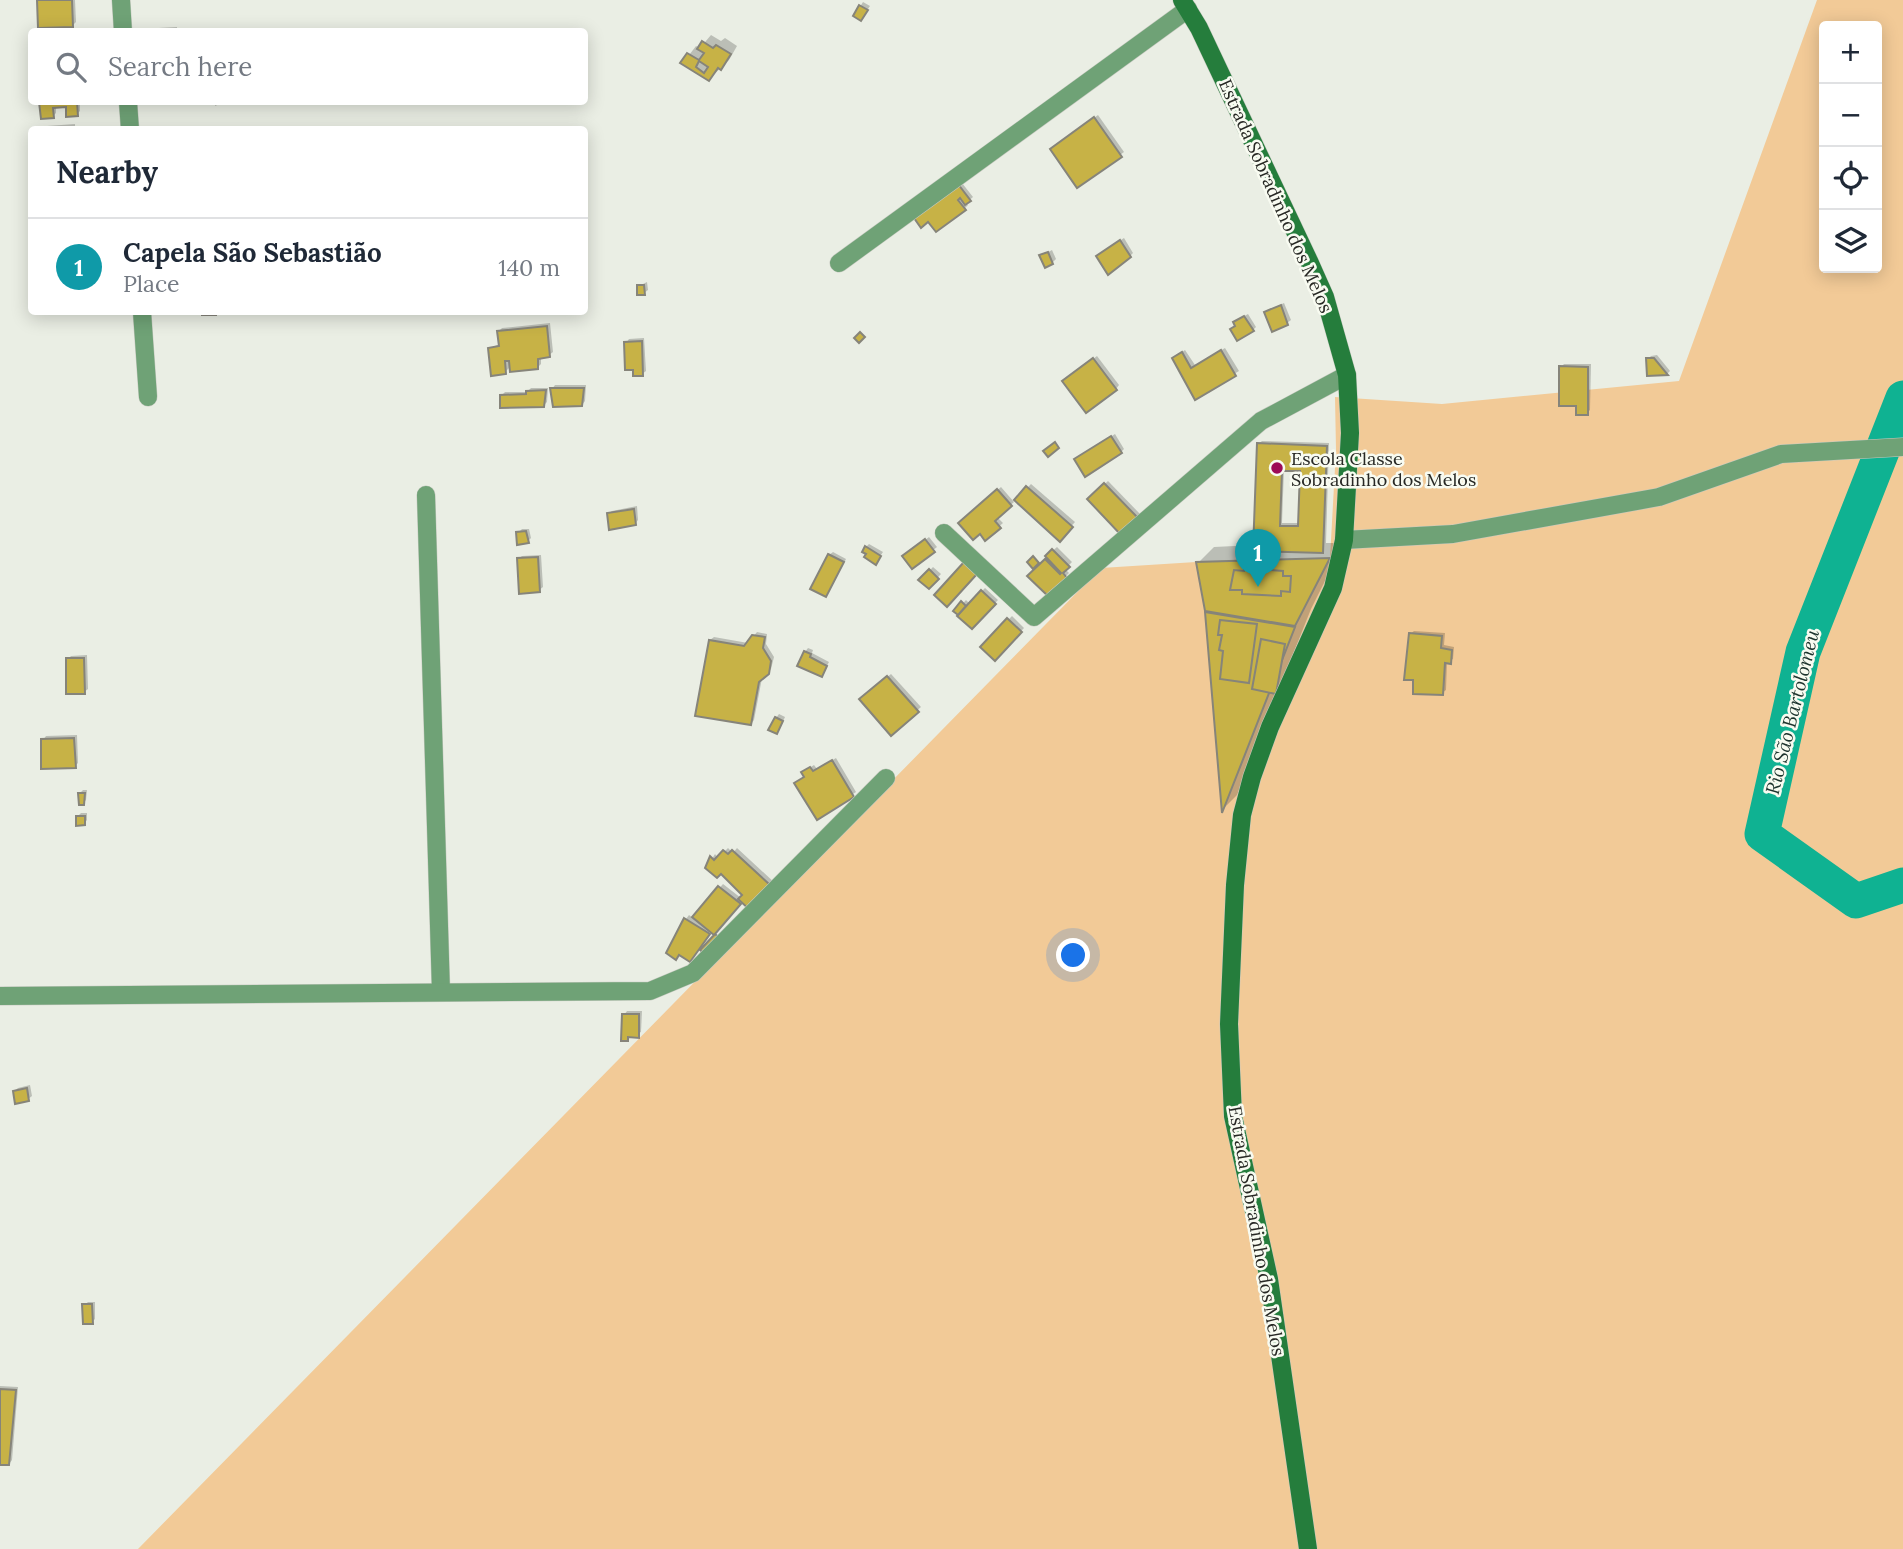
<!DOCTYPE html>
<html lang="en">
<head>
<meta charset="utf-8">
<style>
	:root { --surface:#fff; --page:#f6f6f7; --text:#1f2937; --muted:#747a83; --line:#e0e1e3; --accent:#1a73e8 }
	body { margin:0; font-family:Lora,serif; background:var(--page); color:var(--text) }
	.controls { position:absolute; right:21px; top:21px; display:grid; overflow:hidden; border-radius:7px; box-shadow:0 4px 18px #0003 }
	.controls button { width:63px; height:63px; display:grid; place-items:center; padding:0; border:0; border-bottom:2px solid var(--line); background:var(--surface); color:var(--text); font:35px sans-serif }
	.you { position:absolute; left:1074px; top:956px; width:24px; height:24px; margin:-18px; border:5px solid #fff; border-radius:50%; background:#1a73e8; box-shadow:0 0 0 10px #1a73e833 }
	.badge { display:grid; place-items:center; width:46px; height:46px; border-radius:50%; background:var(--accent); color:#fff; font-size:23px; font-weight:700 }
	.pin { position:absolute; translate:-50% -58px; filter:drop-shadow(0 2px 4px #0008) }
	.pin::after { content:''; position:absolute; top:37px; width:24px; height:21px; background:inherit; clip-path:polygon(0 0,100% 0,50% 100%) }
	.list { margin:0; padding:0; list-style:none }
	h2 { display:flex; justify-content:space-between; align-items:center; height:91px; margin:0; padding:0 28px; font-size:30px }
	h2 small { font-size:23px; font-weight:400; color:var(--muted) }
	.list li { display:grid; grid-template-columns:46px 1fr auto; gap:21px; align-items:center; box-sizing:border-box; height:98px; padding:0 28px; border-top:2px solid var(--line) }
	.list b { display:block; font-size:26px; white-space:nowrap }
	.list p { margin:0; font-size:23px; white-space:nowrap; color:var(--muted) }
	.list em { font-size:23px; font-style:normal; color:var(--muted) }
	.icon { flex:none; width:38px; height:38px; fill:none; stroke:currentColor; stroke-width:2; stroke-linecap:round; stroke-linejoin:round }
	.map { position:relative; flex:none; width:1903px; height:1549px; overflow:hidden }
	.search { position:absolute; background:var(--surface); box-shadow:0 4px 18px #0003; left:28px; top:28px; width:560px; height:77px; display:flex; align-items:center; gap:18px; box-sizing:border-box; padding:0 24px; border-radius:7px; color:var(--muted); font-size:26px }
	.panel { position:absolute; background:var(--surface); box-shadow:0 4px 18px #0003; left:28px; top:126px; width:560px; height:189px; border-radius:7px }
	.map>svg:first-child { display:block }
	.green { fill:#f2ca97; fill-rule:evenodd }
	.shadow { fill:#0003; fill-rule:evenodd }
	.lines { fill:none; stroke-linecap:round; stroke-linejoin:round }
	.river { stroke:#0fb292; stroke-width:35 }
	.building { fill:#c7b246; stroke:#86847a; stroke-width:2; fill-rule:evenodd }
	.street-casing { stroke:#c7cac1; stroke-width:19 }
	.secondary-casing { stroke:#c7cac1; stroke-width:19 }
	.street { stroke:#6fa276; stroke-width:18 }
	.secondary { stroke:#257d3c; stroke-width:18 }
	.poi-dot { fill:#9d0a56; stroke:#f8fbf1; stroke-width:2.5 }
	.labels { text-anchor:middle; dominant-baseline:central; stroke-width:5; stroke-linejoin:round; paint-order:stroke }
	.street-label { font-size:18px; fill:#272824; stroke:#f8fbf1 }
	.poi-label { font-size:18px; fill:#272824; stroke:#f8fbf1; text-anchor:start }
	.water-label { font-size:19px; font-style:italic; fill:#1d342e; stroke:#f8fbf1 }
</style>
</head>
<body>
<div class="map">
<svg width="1903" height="1549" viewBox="0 0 1903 1549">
	<rect width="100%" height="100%" fill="#eaeee4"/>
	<path class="green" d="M1817,0H1903V1549H138L1101,568L1196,562L1205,611L1222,811L1295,626L1330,558L1336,450L1335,397L1442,404L1679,381ZM1824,26H1877V268H1824Z"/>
	<g class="shadow">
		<polygon points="39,0 75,0 76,22 73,25"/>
		<polygon points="863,2 870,6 864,15 855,15"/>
		<polygon points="177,27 177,32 137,32 140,29"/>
		<polygon points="711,35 721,41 725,38 737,46 729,60 709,79 683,63 696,46 700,48"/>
		<polygon points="41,102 80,102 80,111 77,114 67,105 56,106 56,113 53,116 42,117"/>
		<polygon points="215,102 222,102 222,103 215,106"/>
		<polygon points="1098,115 1124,152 1078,186 1055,146"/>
		<polygon points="75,124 75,130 43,130 47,126"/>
		<polygon points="962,183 973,197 966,203 968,205 965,208 929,219"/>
		<polygon points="1124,238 1133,253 1130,256 1101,253"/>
		<polygon points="1052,250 1056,259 1052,263 1041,256"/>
		<polygon points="647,282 648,290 644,293 639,286"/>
		<polygon points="1284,303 1291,320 1287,323 1266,312"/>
		<polygon points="1248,314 1256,327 1253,330 1239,319"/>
		<polygon points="550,323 553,352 549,355 541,357 541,364 537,368 511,366 505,372 490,348 500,344 499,331 502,328"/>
		<polygon points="644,338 646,371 642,374 626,343 629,339"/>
		<polygon points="1225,348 1239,371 1196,397 1178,355 1185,350 1195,365"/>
		<polygon points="1657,355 1670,371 1667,374 1648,359 1651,356"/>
		<polygon points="1097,356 1119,385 1116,389 1068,378"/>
		<polygon points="1564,364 1591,364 1590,410 1587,413 1561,367"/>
		<polygon points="555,385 586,385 585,401 582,405 552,389"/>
		<polygon points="531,388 548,388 547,402 544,405 501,396 505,392 527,392"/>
		<polygon points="1115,434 1124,449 1121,452 1080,456"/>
		<path d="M1262,441L1329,443L1326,543H1344L1311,609L1237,795L1223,809L1206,611L1198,563L1214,547L1255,545L1258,444ZM1284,469H1301L1300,523H1282Z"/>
		<polygon points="1108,481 1141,515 1122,533 1089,499"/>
		<polygon points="1031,484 1075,522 1060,539 1015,501"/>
		<polygon points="1001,487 1014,502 997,517 1003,523 986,538 980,532 961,523"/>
		<polygon points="637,506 638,520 635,524 608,514 612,511"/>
		<polygon points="522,529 529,529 531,538 528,541 518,533"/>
		<polygon points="929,537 937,547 912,567 908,553"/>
		<polygon points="869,544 883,552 876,562 866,547"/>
		<polygon points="1057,547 1072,562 1065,569 1069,573 1048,594 1030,576 1049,558 1047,556"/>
		<polygon points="833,552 846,559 829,591 829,555"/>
		<polygon points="541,555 543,587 539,590 518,559 522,556"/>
		<polygon points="933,567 941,574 929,587 921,580"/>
		<polygon points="985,588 998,600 972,627 956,611 966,600 970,604"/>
		<polygon points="1012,616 1024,628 995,659 982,647"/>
		<polygon points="1414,631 1445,633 1444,645 1454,647 1453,659 1447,662 1446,690 1442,693 1410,634"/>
		<polygon points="757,632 767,634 766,644 774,657 771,669 762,678 754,720 751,724 710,640 714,637 748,643"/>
		<polygon points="808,648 813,650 812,653 829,662 822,675 805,652"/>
		<polygon points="87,655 88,689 84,692 68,659 71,656"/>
		<polygon points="891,674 921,707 891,733 865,696"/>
		<polygon points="779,714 785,717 780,728 776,718"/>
		<polygon points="77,735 78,763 75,766 43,740 46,736"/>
		<polygon points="836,758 856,792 817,818 803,772 814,765 817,769"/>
		<polygon points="83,790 87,790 86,800 83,803 80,793"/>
		<polygon points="81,813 87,813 87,820 84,824 77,817"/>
		<polygon points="728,848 733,853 737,848 776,884 742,900 714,932 711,930 693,956 681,926 686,919 689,915 693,918 723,884 741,898 744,895 721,872 707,867 715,854 718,858"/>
		<polygon points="627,1011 642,1011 641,1032 627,1039 624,1015"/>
		<polygon points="30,1085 32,1096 28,1099 14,1091 18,1088"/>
		<polygon points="88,1302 95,1302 95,1319 92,1322 84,1305"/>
		<polygon points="0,1386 18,1387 12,1460 9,1464 0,1463"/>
	</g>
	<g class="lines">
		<polyline class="river" points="1903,398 1803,652 1762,834 1856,901 1903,885"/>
	</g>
	<g class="building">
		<polygon points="37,0 72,0 73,27 38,28"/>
		<polygon points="859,5 868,10 861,21 853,16"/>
		<path d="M702,41L713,48L716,45L731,54L721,70L718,68L709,81L680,63L687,53L699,60L704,53L697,49ZM699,61L708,67L704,73L696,67Z"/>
		<polygon points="39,102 77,102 78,116 66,117 66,107 53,108 54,118 41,119"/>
		<polygon points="1094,117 1122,157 1077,188 1050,149"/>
		<polygon points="72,127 73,130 42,130 42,128"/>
		<polygon points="958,184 971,201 965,205 960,198 958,200 966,210 936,232 928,222 921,228 914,218"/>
		<polygon points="1120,240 1131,257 1108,275 1096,256"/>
		<polygon points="1048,252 1053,264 1045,268 1039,255"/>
		<polygon points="637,285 644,285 645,295 637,295"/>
		<polygon points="1281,305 1288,325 1272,332 1264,312"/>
		<rect x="202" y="312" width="14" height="3"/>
		<polygon points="1244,316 1254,331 1237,341 1230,329 1235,326 1233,322"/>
		<polygon points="547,326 550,357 538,359 538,369 510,372 509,361 505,361 506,374 491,376 488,348 499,346 497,331"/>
		<polygon points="860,332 865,337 859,343 854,338"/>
		<polygon points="642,341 643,376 633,376 633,370 625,370 624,342"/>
		<polygon points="1221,350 1236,376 1195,400 1172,358 1182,352 1191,368"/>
		<polygon points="1093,358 1117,390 1086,413 1062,381"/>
		<polygon points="1646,358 1654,358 1668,375 1647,376"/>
		<polygon points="1559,366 1588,367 1588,415 1576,415 1576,406 1559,406"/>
		<polygon points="550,388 584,388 582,406 553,407"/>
		<polygon points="546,390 544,407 500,408 500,395 526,394 526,391"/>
		<polygon points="1111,436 1122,453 1085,477 1074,459"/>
		<polygon points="1055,442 1059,448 1048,457 1043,451"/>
		<path d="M1257,443L1327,446L1323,553L1253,551ZM1282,471H1300L1298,526H1280Z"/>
		<polygon points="1104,483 1139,519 1122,536 1087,499"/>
		<polygon points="1026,486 1073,527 1060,542 1014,500"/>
		<polygon points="997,489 1012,506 995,521 1001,528 985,541 980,534 973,540 958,523"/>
		<polygon points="634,509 636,525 609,530 607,513"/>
		<polygon points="526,531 529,543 517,545 516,532"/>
		<polygon points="925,539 935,552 912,569 902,556"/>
		<polygon points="865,546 881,556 876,565 864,557 866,554 862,552"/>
		<polygon points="1052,549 1070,567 1063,573 1067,578 1048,596 1027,576 1045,559 1060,574 1061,573 1045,556"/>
		<polygon points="828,554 844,562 826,597 810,589"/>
		<polygon points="1033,556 1039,563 1033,569 1027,562"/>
		<polygon points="538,557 540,592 519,594 517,558"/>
		<polygon points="1330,558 1295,626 1205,611 1196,562"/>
		<polygon points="964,562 977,574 947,607 934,595"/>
		<polygon points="1244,568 1283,571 1283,576 1291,576 1290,592 1281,591 1281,596 1242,594 1242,590 1230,590 1234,570 1244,571"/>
		<polygon points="929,569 939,579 929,589 918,580"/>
		<polygon points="981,590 996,604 972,629 957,616"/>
		<polygon points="961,601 966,606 958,615 953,611"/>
		<polygon points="1205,612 1295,627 1222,813"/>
		<polygon points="1007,618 1022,632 995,661 980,647"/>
		<polygon points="1220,620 1257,624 1249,683 1220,679 1223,651 1219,650 1222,635 1218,635"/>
		<polygon points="1409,633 1442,636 1441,648 1452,650 1451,664 1445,663 1443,695 1413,694 1413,680 1404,680"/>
		<polygon points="752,635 765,637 763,648 771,661 769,674 759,682 751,725 695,716 709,640 744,646"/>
		<polygon points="1261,639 1285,644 1276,694 1252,689"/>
		<polygon points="804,651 811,654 810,657 827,666 822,677 797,666"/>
		<polygon points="66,658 84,658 85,694 66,694"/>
		<polygon points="887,676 919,712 891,736 859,699"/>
		<polygon points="775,717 783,721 777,734 768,730"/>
		<polygon points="74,738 76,768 41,769 41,739"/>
		<polygon points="832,760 854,797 817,820 794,783 804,777 801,772 810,767 813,771"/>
		<polygon points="78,793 85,793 84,805 79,805"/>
		<polygon points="76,816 85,816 85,825 76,826"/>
		<polygon points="723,850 728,854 732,850 770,885 751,911 738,899 742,895 721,874 717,878 705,868 710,856 714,860"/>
		<polygon points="718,886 741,904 715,934 723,941 707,956 700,950 714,935 692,917"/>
		<polygon points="684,918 710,934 690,962 679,955 676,960 666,953"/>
		<polygon points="622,1014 639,1014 639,1038 628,1037 628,1041 621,1041"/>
		<polygon points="27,1088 29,1101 15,1104 13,1091"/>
		<polygon points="82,1304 92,1304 93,1324 83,1324"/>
		<polygon points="0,1389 16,1390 9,1465 0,1465"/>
	</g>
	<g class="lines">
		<g class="street-casing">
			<g id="street">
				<polyline points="121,0 123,32"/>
				<polyline points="128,102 130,130"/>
				<polyline points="839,263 1188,9"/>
				<polyline points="142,312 148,397"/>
				<polyline points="426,495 441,992"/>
				<polyline points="944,533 1034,617 1261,421 1347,375"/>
				<polyline points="1344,540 1453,534 1659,497 1781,454 1903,447"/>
				<polyline points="0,996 650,991 693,973 886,778"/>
			</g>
		</g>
		<g class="secondary-casing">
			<polyline id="secondary" points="1182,0 1199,28 1309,261 1325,297 1347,375 1350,433 1344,540 1333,588 1270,727 1252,777 1242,815 1235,885 1229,1024 1233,1116 1269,1279 1308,1549"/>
		</g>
		<use href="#street" class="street"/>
		<use href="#secondary" class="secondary"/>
	</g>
	<circle class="poi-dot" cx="1277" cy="468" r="7"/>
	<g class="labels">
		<g class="street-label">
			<text transform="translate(1276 196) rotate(66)">Estrada Sobradinho dos Melos</text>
			<text transform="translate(1257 1231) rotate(80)">Estrada Sobradinho dos Melos</text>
		</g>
		<g class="poi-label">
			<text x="1291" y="458">Escola Classe<tspan x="1291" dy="21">Sobradinho dos Melos</tspan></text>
		</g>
		<g class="water-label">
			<text transform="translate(1792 712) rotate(-76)">Rio São Bartolomeu</text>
		</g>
	</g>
</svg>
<div class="controls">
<button>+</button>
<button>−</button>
<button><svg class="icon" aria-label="locate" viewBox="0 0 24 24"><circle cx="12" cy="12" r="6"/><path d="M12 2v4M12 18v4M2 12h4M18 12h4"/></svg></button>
<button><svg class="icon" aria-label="layers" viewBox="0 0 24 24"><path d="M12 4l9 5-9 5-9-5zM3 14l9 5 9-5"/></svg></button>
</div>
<div class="you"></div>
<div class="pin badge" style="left:1258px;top:587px;background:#0f9aa8">1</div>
<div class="search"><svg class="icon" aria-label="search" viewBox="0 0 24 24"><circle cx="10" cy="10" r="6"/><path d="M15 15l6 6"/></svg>Search here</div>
<section class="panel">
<h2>Nearby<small></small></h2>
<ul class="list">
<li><span class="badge" style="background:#0f9aa8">1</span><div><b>Capela São Sebastião</b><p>Place</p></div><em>140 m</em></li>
</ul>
</section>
</div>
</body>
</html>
